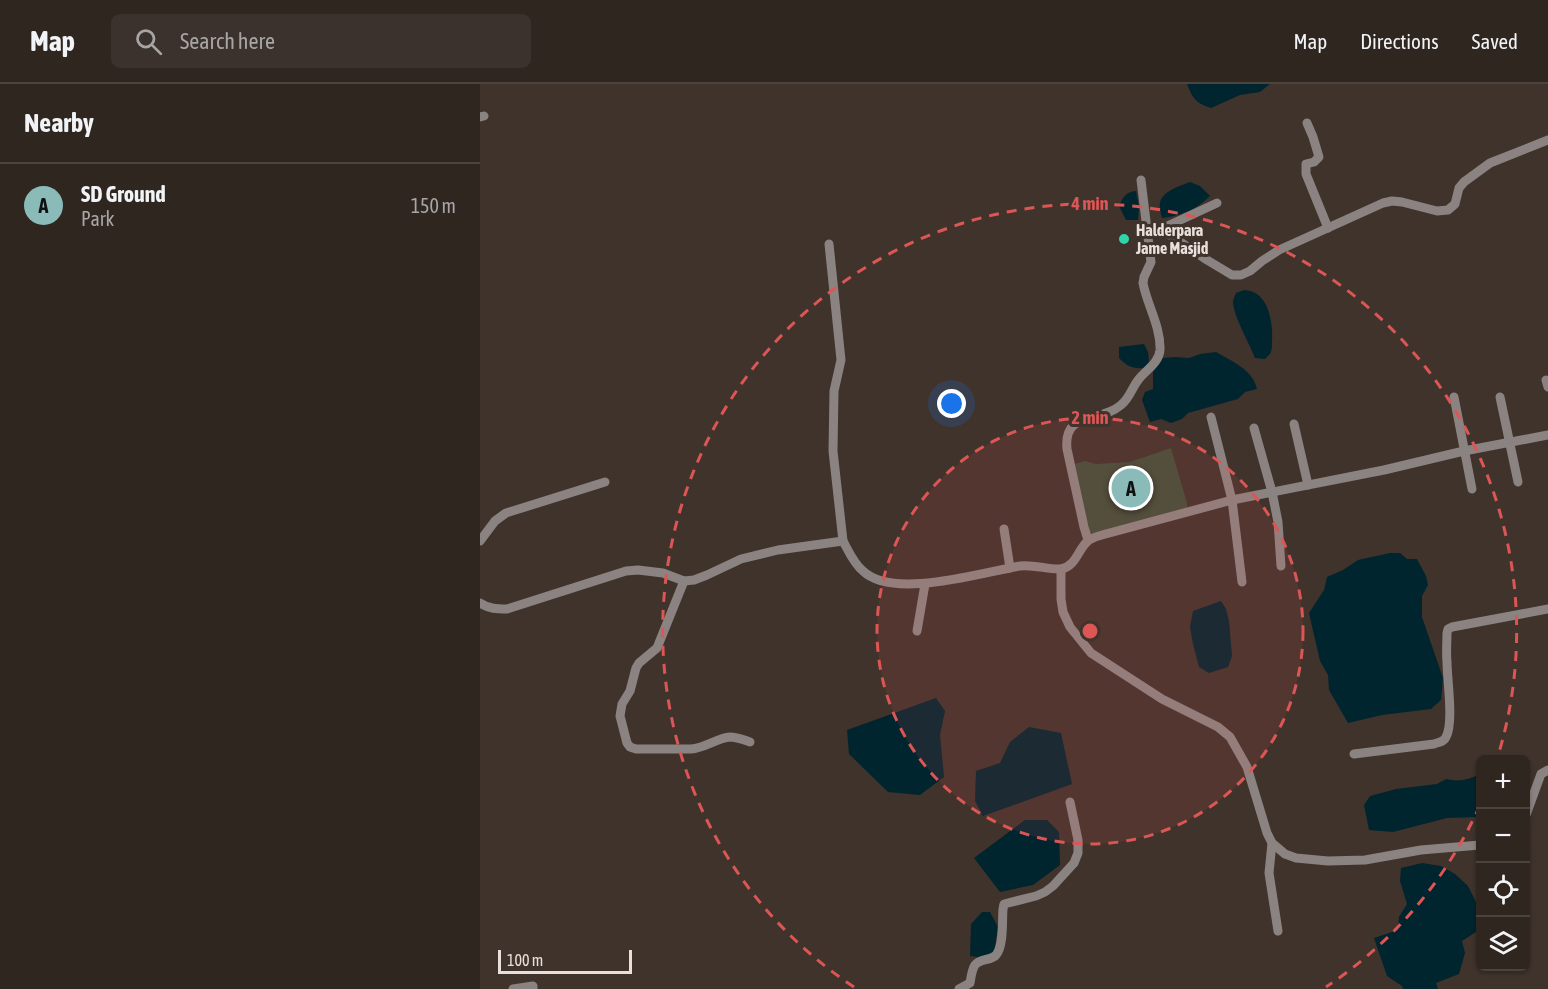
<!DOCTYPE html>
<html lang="en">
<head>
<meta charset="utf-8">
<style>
	:root { --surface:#2f2620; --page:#3b322d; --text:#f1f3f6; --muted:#a7a5a5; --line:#4a433e; --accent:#8bbbb9 }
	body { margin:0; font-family:"Asap Condensed",sans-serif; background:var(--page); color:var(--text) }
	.controls { position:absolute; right:18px; bottom:18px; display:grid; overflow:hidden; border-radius:9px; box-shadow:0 2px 4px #0004 }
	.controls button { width:54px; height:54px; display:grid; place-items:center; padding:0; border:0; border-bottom:2px solid var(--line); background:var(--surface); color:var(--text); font:30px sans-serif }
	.scale { position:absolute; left:18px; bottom:15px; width:134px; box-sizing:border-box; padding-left:6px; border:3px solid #e9e0dc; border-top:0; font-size:16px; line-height:21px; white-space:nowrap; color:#e9e0dc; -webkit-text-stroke:4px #3f332b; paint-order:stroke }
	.you { position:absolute; left:472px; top:320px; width:21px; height:21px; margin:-15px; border:4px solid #fff; border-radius:50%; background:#1a73e8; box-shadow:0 0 0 9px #1a73e833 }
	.badge { display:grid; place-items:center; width:39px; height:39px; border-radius:50%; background:var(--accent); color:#111; font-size:20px; font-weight:700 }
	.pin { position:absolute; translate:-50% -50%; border:3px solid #fff; box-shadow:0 2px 6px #0006 }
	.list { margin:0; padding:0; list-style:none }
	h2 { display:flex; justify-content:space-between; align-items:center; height:78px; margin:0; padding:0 24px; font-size:26px }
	h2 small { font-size:20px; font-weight:400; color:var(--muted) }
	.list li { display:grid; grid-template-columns:39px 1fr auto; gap:18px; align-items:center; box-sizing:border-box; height:84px; padding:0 24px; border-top:2px solid var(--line) }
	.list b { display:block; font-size:22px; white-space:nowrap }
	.list p { margin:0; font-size:20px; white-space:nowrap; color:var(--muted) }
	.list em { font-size:20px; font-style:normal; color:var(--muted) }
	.icon { flex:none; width:33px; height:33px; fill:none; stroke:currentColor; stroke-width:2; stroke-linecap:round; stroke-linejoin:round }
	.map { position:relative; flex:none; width:1068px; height:905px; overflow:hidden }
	header { display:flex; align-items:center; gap:36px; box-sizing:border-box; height:84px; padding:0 30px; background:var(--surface); border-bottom:2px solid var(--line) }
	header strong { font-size:28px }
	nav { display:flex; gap:33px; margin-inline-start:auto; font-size:21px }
	.search { width:420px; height:54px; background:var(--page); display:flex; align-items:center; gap:15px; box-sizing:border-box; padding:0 21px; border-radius:9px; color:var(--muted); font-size:22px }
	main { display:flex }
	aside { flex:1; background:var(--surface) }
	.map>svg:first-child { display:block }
	.green { fill:#414e3a }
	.water { fill:#00252f }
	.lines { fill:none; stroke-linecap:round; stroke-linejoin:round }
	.minor { stroke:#8b8381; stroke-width:9 }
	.ring { fill:none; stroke:#db5655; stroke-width:3; stroke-dasharray:10 8 }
	.poi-dot { fill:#30d4a9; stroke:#3f332b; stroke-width:2 }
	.labels { text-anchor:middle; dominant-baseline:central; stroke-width:6; stroke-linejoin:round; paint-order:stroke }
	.poi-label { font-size:16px; font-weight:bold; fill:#e9e0dc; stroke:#3f332b; text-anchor:start }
	.centre { fill:#db5655; stroke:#3f332b; stroke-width:3 }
	.ring-label { font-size:18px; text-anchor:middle; font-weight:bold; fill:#db5655; stroke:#3f332b; stroke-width:6; stroke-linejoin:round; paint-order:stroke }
</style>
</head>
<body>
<header>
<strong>Map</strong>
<div class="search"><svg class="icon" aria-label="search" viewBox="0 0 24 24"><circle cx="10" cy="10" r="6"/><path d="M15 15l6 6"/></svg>Search here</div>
<nav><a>Map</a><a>Directions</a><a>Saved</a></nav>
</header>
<main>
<aside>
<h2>Nearby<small></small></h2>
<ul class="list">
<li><span class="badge">A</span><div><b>SD Ground</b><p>Park</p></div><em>150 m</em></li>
</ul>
</aside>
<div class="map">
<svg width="1068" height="905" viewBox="0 0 1068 905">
	<rect width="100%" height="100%" fill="#3f332b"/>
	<polygon class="green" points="691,364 707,419 707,425 610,452 594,380 605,377 616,380 650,378"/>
	<g class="water">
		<path d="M707,0H790L780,8L760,11L731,24C716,19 713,15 707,0Z"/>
		<path d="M710,98L720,102L730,112C717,125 701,132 682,134C681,129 679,123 680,119C682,107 700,102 710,98Z"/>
		<path d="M656,107L659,124L658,136H646L639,122C643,113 646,108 656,107Z"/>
		<path d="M764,206C789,207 793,238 792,258C792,261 792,265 791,268C791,269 786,274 785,275L775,274C770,261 753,231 753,218C753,215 755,212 756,209Z"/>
		<path d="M664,260L668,268L669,278L664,284C652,285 647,282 639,274V263Z"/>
		<path d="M736,268C752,277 773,286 777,305L765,308L758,315L708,329L702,335L691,339L681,335L670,338L662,316L665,308L673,305V288L683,274L694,273L709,274L720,270Z"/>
		<polygon points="910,469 920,469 927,475 937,475 946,492 948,501 942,512 942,533 963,594 961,616 951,625 902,631 868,639 849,606 848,591 840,577 829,529 844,506 847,493 863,486 878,476"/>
		<polygon points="741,517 746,525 749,537 752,572 748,583 729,589 719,583 713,560 710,543 713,527"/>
		<polygon points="456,614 465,627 460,651 464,693 440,711 408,708 369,670 367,646"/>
		<polygon points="549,643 581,649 592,700 503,732 495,717 496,687 520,679 530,658"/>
		<path d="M1000,690V733L967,734L913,748L889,746L884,721L890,712L916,705L957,700L966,695C979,698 988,696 1000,690Z"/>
		<polygon points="545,736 567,736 579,748 580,781 553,801 520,808 494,774"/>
		<polygon points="942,779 961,782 975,790 988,802 1000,826 999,846 982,857 985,869 979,890 956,899 958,905 923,905 922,902 907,892 894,854 918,846 919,833 927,820 920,797 921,784"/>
		<polygon points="502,828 510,828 518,843 513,875 490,872 491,840"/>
	</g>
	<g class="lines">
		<g class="minor">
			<polyline points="0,33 4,32"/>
			<polyline points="827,39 833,53 839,73 834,78 826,80 826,90 848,144"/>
			<polyline points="681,145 737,119"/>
			<polyline points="668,147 676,144 681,145 727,176 752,191 761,191 770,187 782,177 799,166 903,119 912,117 922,118 957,127 968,126 975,120 979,104 984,98 1010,79 1068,56"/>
			<polyline points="349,160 361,276 354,307 353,367 363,457"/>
			<polyline points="1066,296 1068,303"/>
			<polyline points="974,313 992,405"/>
			<polyline points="1020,313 1038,398"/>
			<polyline points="731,333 752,416 762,498"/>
			<polyline points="814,340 828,401"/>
			<polyline points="774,344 792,408 798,438 801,482"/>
			<polyline points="524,445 530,484"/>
			<path d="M608,456L604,443L587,365C583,326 621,339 641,321C650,314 652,303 659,295C666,286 679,279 680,266C681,243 667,221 663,199L664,193L671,178L661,96"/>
			<polyline points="0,457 15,437 26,429 125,398"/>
			<polyline points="581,485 581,515 583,528 590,543 611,569 682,615 738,643 750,653 767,683 787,749 792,759 805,770 816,774 848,777 885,776 941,766 1000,761"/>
			<path d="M204,497L177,564L159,579L156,584L150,607L142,620L140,632L147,659L150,663L156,665H211C225,664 237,654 250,653C257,653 264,656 270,658"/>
			<path d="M0,519C9,525 17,525 27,525L146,487L158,486L183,489L204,497L214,496L227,491L261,475L298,466L363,457C368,466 374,480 383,487C413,516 503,488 540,482C553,480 569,486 581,485C597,482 598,464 609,456C613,454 618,452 622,451L752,416L904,386L984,367L1068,351"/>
			<polyline points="437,547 445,500"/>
			<path d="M874,670L954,660C959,658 964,658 966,653C974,639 967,595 967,578C966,568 967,558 967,549L968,545L972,543L1068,525"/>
			<polyline points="1046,731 1061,690 1068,686"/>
			<polyline points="792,759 789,789 798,847"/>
			<polyline points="33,905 53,902 53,905"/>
			<path d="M479,905L490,899C491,893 492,885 495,881C500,874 511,877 516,871C524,862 522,836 523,825L524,820L556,812L565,808L573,802L594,779L598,769V756L590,718"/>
		</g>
	</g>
	<circle cx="610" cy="547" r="213" fill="#db5655" fill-opacity=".12"/>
	<g class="ring">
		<circle cx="610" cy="547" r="213"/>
		<path d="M1000 721A427 427 0 0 1 846 903M374 903A427 427 0 1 1 1017 675"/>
	</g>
	<circle class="poi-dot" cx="644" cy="155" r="6"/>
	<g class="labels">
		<g class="poi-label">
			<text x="656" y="146">Halderpara<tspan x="656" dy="18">Jame Masjid</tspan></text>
		</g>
	</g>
	<circle cx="610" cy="547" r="9" class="centre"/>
	<g class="ring-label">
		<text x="610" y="126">4 min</text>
		<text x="610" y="340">2 min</text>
	</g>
</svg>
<div class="controls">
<button>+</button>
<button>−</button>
<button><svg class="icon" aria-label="locate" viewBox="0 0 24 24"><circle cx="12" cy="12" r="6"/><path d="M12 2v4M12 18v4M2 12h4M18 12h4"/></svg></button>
<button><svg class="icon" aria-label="layers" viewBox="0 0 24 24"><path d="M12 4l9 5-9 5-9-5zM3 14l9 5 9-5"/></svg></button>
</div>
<div class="scale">100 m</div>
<div class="you"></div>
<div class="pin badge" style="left:651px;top:404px">A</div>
</div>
</main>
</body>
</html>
